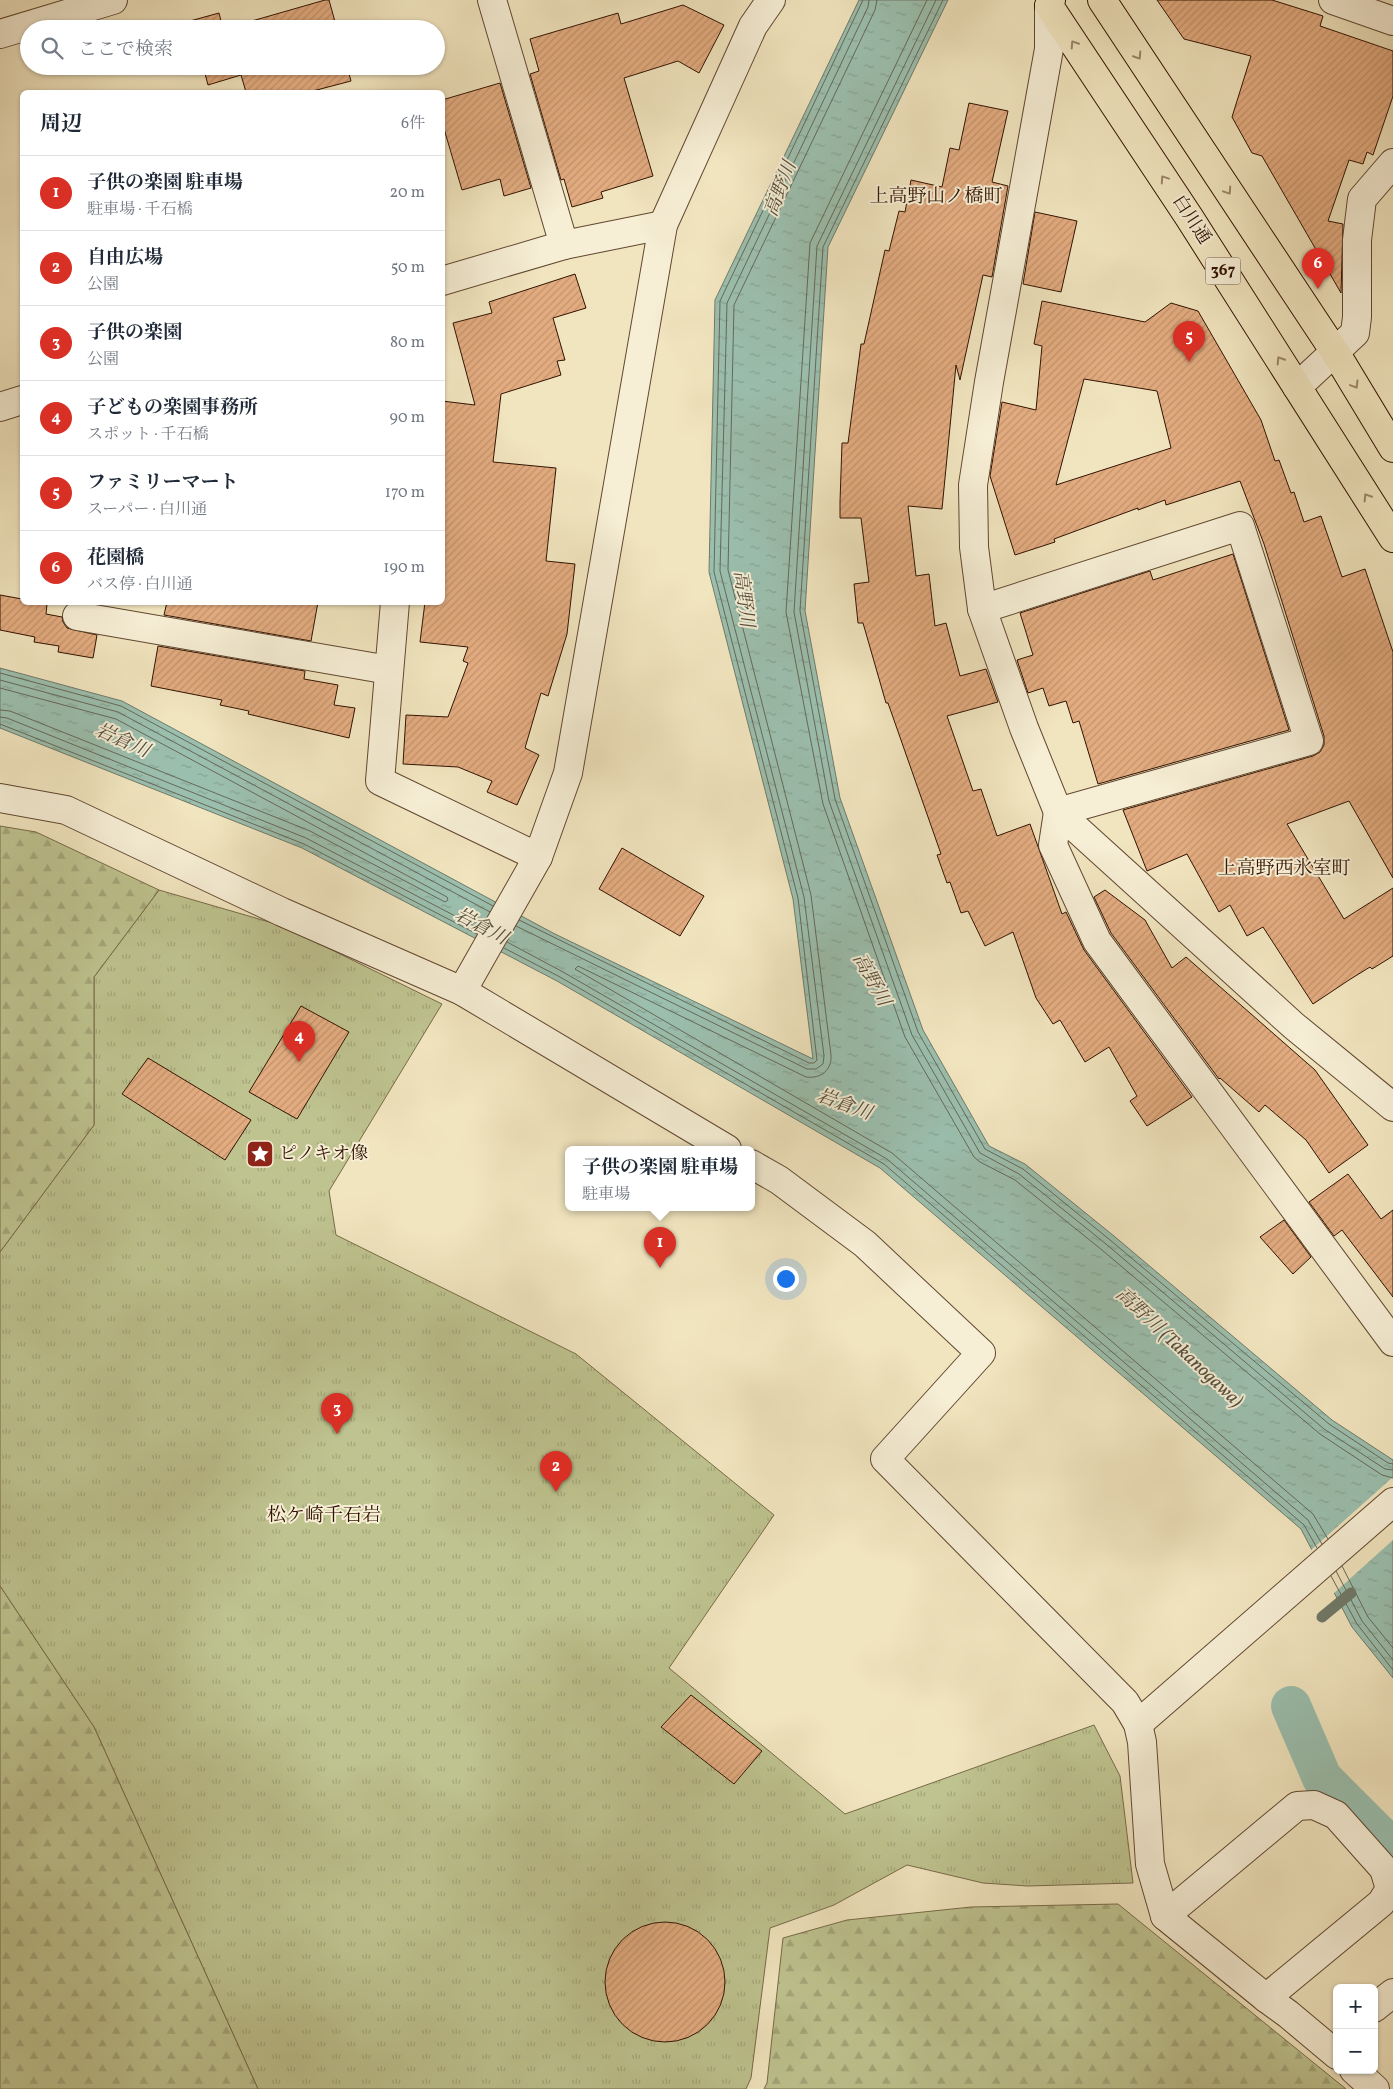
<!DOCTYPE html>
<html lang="ja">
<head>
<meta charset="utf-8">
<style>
	:root { --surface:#fff; --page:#f6f6f7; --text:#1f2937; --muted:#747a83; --line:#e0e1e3; --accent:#d93025 }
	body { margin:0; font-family:Vollkorn,"Noto Serif JP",serif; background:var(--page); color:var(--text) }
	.controls { position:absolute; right:15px; bottom:15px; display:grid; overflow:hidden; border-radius:8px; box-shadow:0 1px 4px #0004 }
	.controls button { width:45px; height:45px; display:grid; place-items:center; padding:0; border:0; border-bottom:1px solid var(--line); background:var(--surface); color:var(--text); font:25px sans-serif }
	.you { position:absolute; left:785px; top:1278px; width:18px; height:18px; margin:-12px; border:4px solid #fff; border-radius:50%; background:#1a73e8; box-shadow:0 0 0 8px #1a73e833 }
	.badge { display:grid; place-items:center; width:32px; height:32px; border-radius:50%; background:var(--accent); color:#fff; font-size:16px; font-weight:700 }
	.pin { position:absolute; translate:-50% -41px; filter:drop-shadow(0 1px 2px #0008) }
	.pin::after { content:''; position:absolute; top:26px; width:18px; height:15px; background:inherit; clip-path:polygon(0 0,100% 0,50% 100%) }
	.popup { position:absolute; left:565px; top:1146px; width:190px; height:65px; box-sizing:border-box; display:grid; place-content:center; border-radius:8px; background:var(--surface); filter:drop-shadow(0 1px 4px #0005); font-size:16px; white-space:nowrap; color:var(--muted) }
	.popup b { font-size:19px; color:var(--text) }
	.popup::after { content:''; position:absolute; left:50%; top:100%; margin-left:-10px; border:10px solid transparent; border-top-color:var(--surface) }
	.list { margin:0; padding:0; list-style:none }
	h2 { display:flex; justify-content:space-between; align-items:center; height:65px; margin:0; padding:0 20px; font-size:21px }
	h2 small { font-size:16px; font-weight:400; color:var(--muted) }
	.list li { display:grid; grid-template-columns:32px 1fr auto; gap:15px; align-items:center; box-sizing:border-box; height:75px; padding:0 20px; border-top:1px solid var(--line) }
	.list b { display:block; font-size:19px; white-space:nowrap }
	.list p { margin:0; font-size:16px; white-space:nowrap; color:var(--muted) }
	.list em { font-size:16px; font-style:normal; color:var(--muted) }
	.icon { flex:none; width:28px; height:28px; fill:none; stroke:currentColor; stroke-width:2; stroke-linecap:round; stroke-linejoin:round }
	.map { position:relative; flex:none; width:1393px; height:2089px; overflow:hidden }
	.search { position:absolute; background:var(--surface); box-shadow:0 1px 4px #0004; left:20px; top:20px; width:425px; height:55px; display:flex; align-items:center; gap:12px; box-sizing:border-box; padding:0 18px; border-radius:28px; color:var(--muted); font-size:19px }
	.panel { position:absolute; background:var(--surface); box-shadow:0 1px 4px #0004; left:20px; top:90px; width:425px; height:515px; border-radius:8px }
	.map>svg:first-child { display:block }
	.grass { fill:url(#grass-tufts); stroke:#786a48 }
	.forest { fill:url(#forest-firs); stroke:#786a48 }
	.water { fill:url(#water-ripples); stroke:#717a69 }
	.pier { fill:#f1e5bf }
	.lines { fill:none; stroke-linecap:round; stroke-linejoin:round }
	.shore { stroke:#666858; stroke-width:1 }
	.stream { stroke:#717a69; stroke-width:11 }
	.canal { stroke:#9bbfae; stroke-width:40 }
	.building { fill:url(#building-hatch); stroke:#311201; fill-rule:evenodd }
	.minor-casing { stroke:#614730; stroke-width:30 }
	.highway-casing { stroke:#311201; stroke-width:30 }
	.minor { stroke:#f6eed5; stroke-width:28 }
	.highway { stroke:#f1e5bf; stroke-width:28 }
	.oneway { stroke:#9b866a }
	.labels { text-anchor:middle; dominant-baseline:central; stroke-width:4; stroke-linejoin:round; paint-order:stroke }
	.shield { fill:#f6eed5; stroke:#6c5441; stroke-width:1 }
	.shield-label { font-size:16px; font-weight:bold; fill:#311201 }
	.street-label { font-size:18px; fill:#311201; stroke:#f6eed5 }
	.poi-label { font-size:18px; fill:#311201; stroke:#f6eed5; text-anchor:start }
	.water-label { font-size:19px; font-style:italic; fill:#564f3e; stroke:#f6eed5 }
	.neighbourhood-label { font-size:19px; fill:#311201; stroke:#f6eed5 }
</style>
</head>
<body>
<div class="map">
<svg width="1393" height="2089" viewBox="0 0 1393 2089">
	<defs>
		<pattern id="grass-tufts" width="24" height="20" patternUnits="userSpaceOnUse" patternTransform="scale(1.25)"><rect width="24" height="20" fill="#bec38f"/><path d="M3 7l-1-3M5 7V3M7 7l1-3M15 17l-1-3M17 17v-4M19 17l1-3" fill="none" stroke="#a4a67a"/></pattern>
		<pattern id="forest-firs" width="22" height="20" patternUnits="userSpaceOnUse" patternTransform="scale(1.25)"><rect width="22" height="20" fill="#bec38f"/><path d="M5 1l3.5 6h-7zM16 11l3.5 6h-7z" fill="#a4a67a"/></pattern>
		<pattern id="water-ripples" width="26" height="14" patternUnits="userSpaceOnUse" patternTransform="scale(1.25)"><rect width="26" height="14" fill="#9bbfae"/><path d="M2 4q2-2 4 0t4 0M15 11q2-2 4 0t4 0" fill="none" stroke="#86a394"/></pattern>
		<pattern id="building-hatch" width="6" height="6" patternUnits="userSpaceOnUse" patternTransform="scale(1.25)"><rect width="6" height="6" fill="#e3ac80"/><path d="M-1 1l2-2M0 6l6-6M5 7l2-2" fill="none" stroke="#c3936d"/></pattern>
	</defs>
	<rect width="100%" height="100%" fill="#f1e5bf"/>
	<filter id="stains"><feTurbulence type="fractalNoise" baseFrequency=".004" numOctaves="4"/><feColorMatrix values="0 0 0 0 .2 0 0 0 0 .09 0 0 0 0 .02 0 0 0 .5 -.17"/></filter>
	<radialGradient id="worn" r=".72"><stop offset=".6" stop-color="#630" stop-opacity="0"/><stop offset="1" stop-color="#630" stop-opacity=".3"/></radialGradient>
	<polygon class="grass" points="159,890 283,926 442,1004 329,1191 336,1235 576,1354 774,1515 669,1668 845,1814 1094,1725 1120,1776 1133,1883 1028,1886 983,1883 907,1865 834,1905 770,1928 751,2078 746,2089 258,2089 94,1727 0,1586 0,1252 94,1125 94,977"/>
	<g class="forest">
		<polygon points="0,826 36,832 159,890 94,977 94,1125 0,1252"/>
		<polygon points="0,1586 94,1727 258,2089 0,2089"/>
		<polygon points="1118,1904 1346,2089 764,2089 767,2083 783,1938 847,1920 971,1907"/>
	</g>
	<polygon class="water" points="859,0 948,0 828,247 805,611 840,798 923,1030 989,1146 1025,1164 1114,1236 1332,1420 1393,1460 1393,1678 1352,1627 1301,1529 880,1168 557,981 302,848 0,728 0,668 122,701 553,933 813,1059 793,899 709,572 715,300"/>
	<polygon class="pier" points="1393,1477 1393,1540 1333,1594 1310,1551"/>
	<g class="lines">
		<g class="shore">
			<path d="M877,0L875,10L734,305L728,570L811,895L831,1055C832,1070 821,1079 806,1077L578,966L575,969L892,1153L1313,1514L1328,1539"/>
			<polyline points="927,0 810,243 786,612 823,804 905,1037 974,1157 980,1162 1015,1180 1102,1250 1320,1434 1382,1475 1393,1478"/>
			<polyline points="936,0 817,246 794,612 829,801 912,1035 980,1153 1019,1174 1106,1244 1324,1429 1385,1469 1393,1470"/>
			<polyline points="943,0 823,247 800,611 835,799 918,1032 985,1149 1023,1169 1110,1240 1329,1424 1388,1463 1393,1464"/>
			<polyline points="0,673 121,706 493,906"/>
			<polyline points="0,680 118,712 490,912"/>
			<polyline points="0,688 116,719 447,897 448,900 445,902 310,831 10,711 0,710"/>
			<polyline points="0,717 7,718 306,838 480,929"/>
			<polyline points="0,724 304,844 477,934"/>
			<polyline points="519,920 809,1063 814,1063 817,1060 798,898 714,572 720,301 863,0"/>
			<polyline points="516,926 807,1069 816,1069 823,1064 824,1056 804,897 720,571 727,303 868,7 869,0"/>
			<polyline points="507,942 563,972 887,1159 1308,1520 1322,1544"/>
			<polyline points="504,948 560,977 884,1164 1304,1525 1317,1548"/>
			<polyline points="1342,1566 1368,1617 1393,1648"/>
			<polyline points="1336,1571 1362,1621 1393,1660"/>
			<polyline points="1331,1576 1357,1624 1393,1670"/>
		</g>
		<polyline class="stream" points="1322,1617 1351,1593"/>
		<polyline class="canal" points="1291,1706 1322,1778 1393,1849"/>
	</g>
	<g class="building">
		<polygon points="325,0 329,0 337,29 224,29"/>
		<polygon points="1157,0 1272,0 1323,16 1320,26 1393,51 1393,96 1373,155 1367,152 1363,164 1349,160 1328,221 1343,224 1341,293 1262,156 1252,153 1232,117 1251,56 1184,39"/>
		<polygon points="683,5 724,25 699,73 678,61 624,78 653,176 601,192 603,198 572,207 564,179 561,180 530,74 539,71 530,39 618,13 621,24"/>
		<polygon points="219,13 223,29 192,29 190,21"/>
		<polygon points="203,66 347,66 351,81 309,92 246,92 241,75 208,85"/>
		<polygon points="500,83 531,188 504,196 500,179 462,190 442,122 442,100"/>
		<polygon points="969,103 1008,111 992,182 1008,186 992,277 983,275 960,380 956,365 942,509 908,506 916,576 929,574 935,626 946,623 960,676 986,669 998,702 947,716 973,791 981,789 997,836 1030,824 1062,914 1066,912 1084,950 1192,1097 1147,1126 1130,1101 1137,1096 1109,1047 1085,1062 1060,1020 1053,1024 1036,998 1013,932 985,946 968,911 961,913 950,882 947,883 937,855 941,854 888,703 886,703 863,623 858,623 854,584 869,582 861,518 840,518 840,502 842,443 848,443 861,344 864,344 885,250 889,251 899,211 905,212 911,180 942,187 950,148 959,150"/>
		<polygon points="1035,212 1077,221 1061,292 1023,284"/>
		<polygon points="575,274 586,308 553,318 565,360 557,361 561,375 501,394 493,462 556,468 546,561 575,564 567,634 548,696 541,693 525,748 539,755 517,805 487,792 492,781 458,767 403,764 406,715 448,717 468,663 463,661 468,647 420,642 425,602 442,602 442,401 475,405 453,323 492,313 489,302"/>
		<path d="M1042,301L1145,322L1171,303L1198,311L1261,420L1275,461L1279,460L1291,493L1294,492L1304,522L1321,516L1342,577L1365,569L1393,652V878L1349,801L1287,824L1344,919L1393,888V956L1372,969L1370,967L1349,980L1313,1004L1263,927L1247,936L1230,905L1219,912L1187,854L1147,871L1123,810L1313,756L1320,752L1324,745V736L1264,544L1240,481L1166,505L1165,500L1138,510V508L1054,539L1055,542L1015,555L990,476L1002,402L1036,410L1042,346L1034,344ZM1084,379L1157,391L1171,448L1056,485Z"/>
		<polygon points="1233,554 1289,730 1098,784 1079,721 1073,723 1066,701 1049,706 1043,688 1028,693 1017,660 1033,655 1020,613 1150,571 1153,580"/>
		<polygon points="0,595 22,599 22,602 47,604 46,614 62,617 63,622 67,628 97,635 93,658 58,652 59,646 34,642 35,637 0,630"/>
		<polygon points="167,602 318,602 311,641 164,615"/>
		<polygon points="158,646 305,671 304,679 338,685 334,705 355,708 349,738 248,714 249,711 220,705 222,700 151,686"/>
		<polygon points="622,848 704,896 680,936 599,889"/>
		<polygon points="1105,890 1145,920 1172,968 1186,957 1315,1070 1368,1145 1329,1173 1306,1140 1265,1105 1259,1112 1220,1078 1219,1079 1111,933 1094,897"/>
		<polygon points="301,1006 349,1032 297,1119 249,1092"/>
		<polygon points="148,1058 251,1120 225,1160 122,1094"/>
		<polygon points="1348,1174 1381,1219 1393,1210 1393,1297 1342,1230 1334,1236 1309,1202"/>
		<polygon points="1284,1220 1311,1257 1293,1274 1260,1237"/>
		<polygon points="691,1695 762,1751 734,1784 661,1727"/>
		<circle cx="665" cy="1982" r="60"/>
	</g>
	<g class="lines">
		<g class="minor-casing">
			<g id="minor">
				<polyline points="492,0 564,245"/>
				<polyline points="1333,0 1393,21"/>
				<polyline points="1049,6 1049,49 989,382 973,485 974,547 982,609 1024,728 1058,812 1294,1026 1393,1107"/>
				<polyline points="0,34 113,0"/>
				<polyline points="442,281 564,245 663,225"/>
				<polyline points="1297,387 1355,333 1357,317 1357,240 1362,199 1393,163"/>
				<polyline points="0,407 22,400"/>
				<polyline points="395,602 380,781 538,857"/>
				<polyline points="982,609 1240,526 1309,741 1058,812 1053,845 1097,941 1393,1342"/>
				<polyline points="77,616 389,670"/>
				<polyline points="0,798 66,810 282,912 462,991 727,1149"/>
				<polyline points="462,991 538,857 568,773 663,225 753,26 771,0"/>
				<polyline points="751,1164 779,1180 865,1244 981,1353 885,1459 1125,1702 1138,1724 1142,1742 1150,1864 1165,1916 1266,1998 1288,2014 1337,2055"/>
				<polyline points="1138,1724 1393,1502"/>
				<polyline points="1165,1916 1297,1806 1314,1805 1336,1815 1384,1869 1390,1889 1381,1903 1266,1998"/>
				<polyline points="1374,2008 1393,1993"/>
				<polyline points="1354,2070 1375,2089"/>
			</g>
		</g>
		<g class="highway-casing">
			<g id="highway">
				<polyline points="1051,0 1049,6 1189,217 1393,538"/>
				<polyline points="1102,0 1335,352 1393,448"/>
			</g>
		</g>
		<use href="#minor" class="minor"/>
		<use href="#highway" class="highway"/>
	</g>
	<defs><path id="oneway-chevron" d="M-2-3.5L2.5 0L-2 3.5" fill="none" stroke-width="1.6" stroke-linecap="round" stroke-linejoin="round" transform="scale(1.25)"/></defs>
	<g class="oneway">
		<use href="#oneway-chevron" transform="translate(1074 44) rotate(-123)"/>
		<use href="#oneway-chevron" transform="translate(1138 56) rotate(57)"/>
		<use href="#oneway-chevron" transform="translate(1164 179) rotate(-124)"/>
		<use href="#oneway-chevron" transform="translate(1228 191) rotate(56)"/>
		<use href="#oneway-chevron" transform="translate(1280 360) rotate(-122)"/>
		<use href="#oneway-chevron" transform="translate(1355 385) rotate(59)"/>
		<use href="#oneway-chevron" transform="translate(1367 497) rotate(-122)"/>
	</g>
	<defs>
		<g id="sight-square" transform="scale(1.4375)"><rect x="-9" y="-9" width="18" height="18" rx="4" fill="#8f2418" stroke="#f6eed5"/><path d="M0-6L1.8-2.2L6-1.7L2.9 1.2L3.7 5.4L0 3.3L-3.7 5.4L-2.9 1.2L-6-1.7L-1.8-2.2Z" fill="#fff"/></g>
	</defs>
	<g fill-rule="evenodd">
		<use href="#sight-square" x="260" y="1154"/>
	</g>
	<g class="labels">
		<rect class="shield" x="1205.5" y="257.5" width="35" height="27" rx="4"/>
		<g class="shield-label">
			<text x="1223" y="271">367</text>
		</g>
		<g class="street-label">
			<text transform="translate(1191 220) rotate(57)">白川通</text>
		</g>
		<g class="poi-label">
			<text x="279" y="1154">ピノキオ像</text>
		</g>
		<g class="water-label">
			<text transform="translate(781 189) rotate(-69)">高野川</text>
			<text transform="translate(743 599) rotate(83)">高野川</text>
			<text transform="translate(122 741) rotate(24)">岩倉川</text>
			<text transform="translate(481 927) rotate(28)">岩倉川</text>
			<text transform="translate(871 980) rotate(61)">高野川</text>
			<text transform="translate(844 1105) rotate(20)">岩倉川</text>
			<text transform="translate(1179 1348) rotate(43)">高野川 (Takanogawa)</text>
		</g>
		<g class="neighbourhood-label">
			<text x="936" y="197">上高野山ノ橋町</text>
			<text x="1284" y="869">上高野西氷室町</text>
			<text x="324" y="1516">松ケ崎千石岩</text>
		</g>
	</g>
	<rect width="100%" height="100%" filter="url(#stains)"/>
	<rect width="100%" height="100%" fill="url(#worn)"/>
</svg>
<div class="controls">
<button>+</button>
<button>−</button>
</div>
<div class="you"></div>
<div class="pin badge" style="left:660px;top:1268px">1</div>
<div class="popup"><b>子供の楽園 駐車場</b>駐車場</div>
<div class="pin badge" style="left:556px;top:1492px">2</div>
<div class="pin badge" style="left:337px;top:1434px">3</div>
<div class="pin badge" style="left:299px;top:1062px">4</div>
<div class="pin badge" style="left:1189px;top:362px">5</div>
<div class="pin badge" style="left:1318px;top:289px">6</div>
<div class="search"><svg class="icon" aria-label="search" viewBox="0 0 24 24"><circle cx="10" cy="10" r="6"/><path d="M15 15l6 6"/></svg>ここで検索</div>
<section class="panel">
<h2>周辺<small>6件</small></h2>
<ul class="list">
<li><span class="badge">1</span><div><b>子供の楽園 駐車場</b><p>駐車場 · 千石橋</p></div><em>20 m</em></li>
<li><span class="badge">2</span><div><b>自由広場</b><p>公園</p></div><em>50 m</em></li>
<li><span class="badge">3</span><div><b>子供の楽園</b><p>公園</p></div><em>80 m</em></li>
<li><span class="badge">4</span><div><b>子どもの楽園事務所</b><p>スポット · 千石橋</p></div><em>90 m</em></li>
<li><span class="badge">5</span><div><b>ファミリーマート</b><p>スーパー · 白川通</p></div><em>170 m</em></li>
<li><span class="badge">6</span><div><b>花園橋</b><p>バス停 · 白川通</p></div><em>190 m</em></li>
</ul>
</section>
</div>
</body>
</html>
